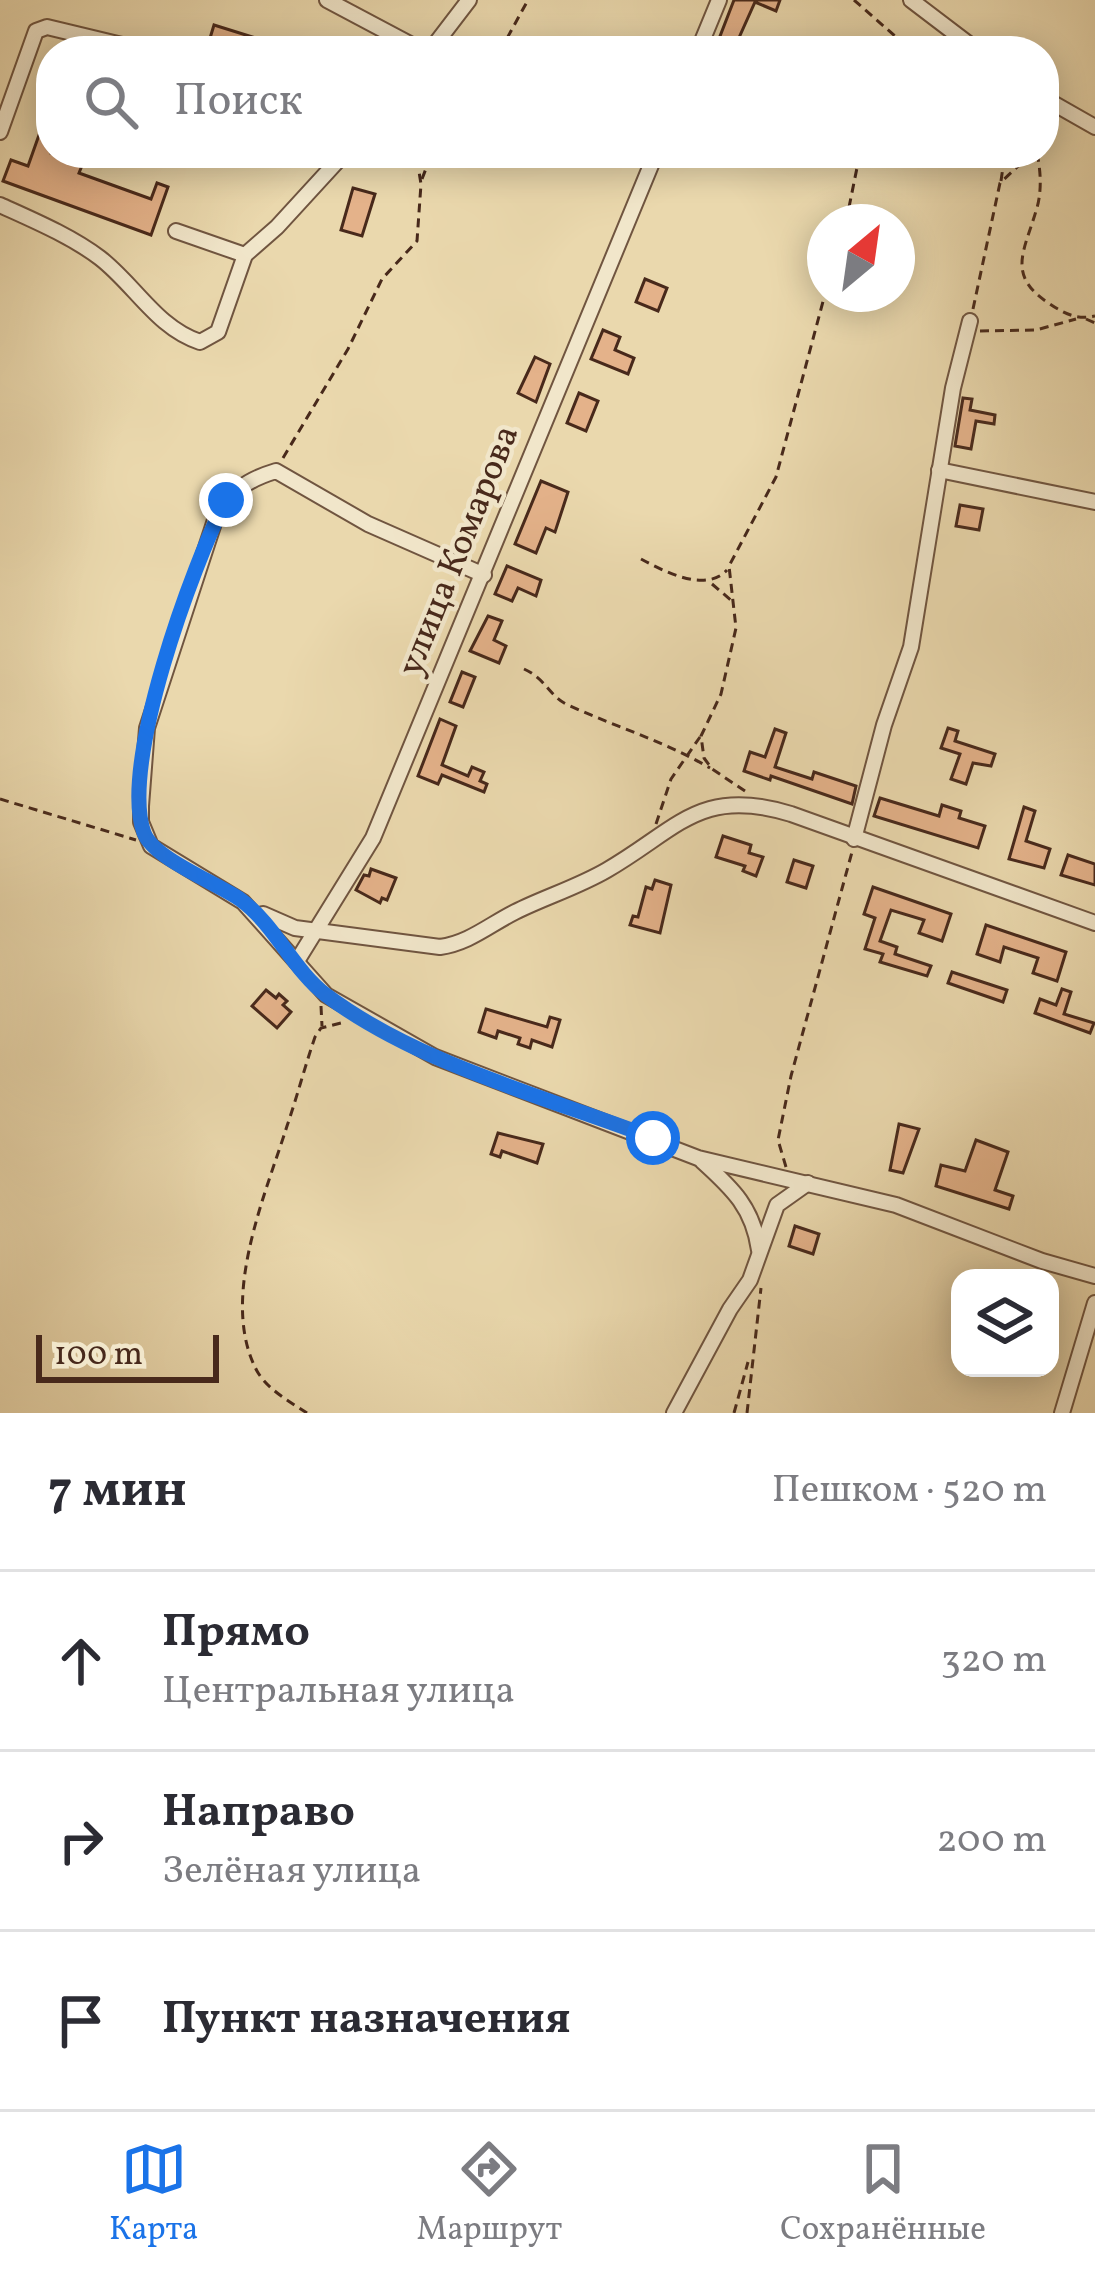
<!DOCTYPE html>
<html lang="ru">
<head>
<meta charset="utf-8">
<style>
	:root { --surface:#fff; --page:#f2f2f3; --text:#2b2b33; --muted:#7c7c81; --line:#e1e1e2; --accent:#1a73e8 }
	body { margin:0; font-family:Vollkorn,serif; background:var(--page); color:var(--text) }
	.controls { position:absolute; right:36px; bottom:36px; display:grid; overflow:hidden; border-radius:24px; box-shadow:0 6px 30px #0003 }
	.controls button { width:108px; height:108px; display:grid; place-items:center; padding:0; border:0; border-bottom:3px solid var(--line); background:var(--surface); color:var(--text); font:60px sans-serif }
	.compass { position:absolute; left:807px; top:204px; width:108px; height:108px; border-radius:50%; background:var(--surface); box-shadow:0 6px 30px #0003; rotate:29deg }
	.scale { position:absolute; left:36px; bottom:30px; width:183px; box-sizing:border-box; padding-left:12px; border:6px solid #48291b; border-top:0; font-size:33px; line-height:42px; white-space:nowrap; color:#48291b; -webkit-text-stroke:9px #f1e6ca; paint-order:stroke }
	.stop { position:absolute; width:36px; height:36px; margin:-27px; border:9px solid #1a73e8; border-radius:50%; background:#fff }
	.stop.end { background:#1a73e8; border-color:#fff; box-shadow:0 3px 12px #0008 }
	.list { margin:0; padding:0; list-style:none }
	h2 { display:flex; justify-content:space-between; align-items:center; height:156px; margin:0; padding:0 48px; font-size:51px }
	h2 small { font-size:39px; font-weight:400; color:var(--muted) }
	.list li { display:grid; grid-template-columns:78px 1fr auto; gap:36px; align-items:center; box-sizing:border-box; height:180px; padding:0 48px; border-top:3px solid var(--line) }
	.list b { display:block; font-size:45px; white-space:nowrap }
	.list p { margin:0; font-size:39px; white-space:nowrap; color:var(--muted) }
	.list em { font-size:39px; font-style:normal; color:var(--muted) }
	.icon { flex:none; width:66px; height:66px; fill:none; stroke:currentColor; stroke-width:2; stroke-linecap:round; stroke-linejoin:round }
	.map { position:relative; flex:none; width:1095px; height:1413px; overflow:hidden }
	.search { position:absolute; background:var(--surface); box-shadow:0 6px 30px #0003; left:36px; right:36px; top:36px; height:132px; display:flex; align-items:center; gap:30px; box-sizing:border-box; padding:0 42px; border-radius:48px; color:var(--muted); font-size:45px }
	.sheet { height:696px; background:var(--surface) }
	nav { display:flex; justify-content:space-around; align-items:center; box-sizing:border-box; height:168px; border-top:3px solid var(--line); background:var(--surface); font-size:33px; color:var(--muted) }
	nav a { display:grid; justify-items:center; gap:6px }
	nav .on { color:var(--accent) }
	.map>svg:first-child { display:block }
	.building { fill:#e4b28a; stroke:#48291b; stroke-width:3 }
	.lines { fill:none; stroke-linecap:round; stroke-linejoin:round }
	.minor-casing { stroke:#705540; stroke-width:18 }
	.path { stroke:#48291b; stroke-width:3; stroke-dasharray:9 6; stroke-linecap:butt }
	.minor { stroke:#f1e6ca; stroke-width:14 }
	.route { stroke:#1a73e8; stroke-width:15 }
	.labels { text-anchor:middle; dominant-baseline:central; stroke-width:9; stroke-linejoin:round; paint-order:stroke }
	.street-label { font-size:36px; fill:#48291b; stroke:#f1e6ca }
</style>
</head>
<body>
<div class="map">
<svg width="1095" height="1413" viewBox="0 0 1095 1413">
	<rect width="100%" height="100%" fill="#ead8ad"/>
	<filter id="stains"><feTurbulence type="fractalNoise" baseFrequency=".00167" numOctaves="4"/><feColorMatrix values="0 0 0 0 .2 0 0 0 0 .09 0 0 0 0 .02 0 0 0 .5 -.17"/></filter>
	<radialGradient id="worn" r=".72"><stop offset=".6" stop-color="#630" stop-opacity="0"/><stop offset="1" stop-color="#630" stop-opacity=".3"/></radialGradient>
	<g class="building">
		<polygon points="734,0 780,0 776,11 755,2 733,51 717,44"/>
		<polygon points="214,25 291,49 290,51 207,48"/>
		<polygon points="50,104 51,153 87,153 79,173 151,199 157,183 168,187 151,235 3,181 11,160 28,166"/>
		<polygon points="353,188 375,194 362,236 341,230"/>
		<polygon points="645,279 667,288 658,311 636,302"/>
		<polygon points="603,330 620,337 615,350 634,358 628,374 591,359"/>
		<polygon points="535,357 550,364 536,402 518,393"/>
		<polygon points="579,393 598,401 586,431 567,423"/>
		<polygon points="963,398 972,399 970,410 995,415 994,424 976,421 971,449 955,446"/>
		<polygon points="541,481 568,492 555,532 546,528 536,553 515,544"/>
		<polygon points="960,505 983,509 979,530 956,526"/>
		<polygon points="507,566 541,580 536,596 518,588 512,601 495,594"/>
		<polygon points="488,616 502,621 494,640 506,646 499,663 470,651"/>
		<polygon points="462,672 475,677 463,707 450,702"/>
		<polygon points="440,719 456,726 442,765 468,776 472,767 484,772 480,781 487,784 484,792 442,775 438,784 418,776"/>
		<polygon points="948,728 958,731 955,741 995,754 991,766 973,763 966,784 951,779 960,754 941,748"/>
		<polygon points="775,729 786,733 775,767 812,779 814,772 856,786 852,804 771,776 770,780 744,771 750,752 765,757"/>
		<polygon points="880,798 939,816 942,805 961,811 959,818 985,826 978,848 874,816"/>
		<polygon points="1024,807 1035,811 1026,841 1050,849 1044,868 1009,859"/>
		<polygon points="723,836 751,845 749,853 763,857 756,876 743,871 745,866 716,857"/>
		<polygon points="1068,855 1095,864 1095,885 1061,875"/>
		<polygon points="794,860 813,866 806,888 787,882"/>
		<polygon points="371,869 396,878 387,900 382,898 380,903 356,890 364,875 369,876"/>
		<polygon points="655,880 671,885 660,933 630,925 633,916 638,917 646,887 652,889"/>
		<polygon points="873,887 951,914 942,941 919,933 924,920 891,910 880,941 897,947 895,954 931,966 927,976 880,962 883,954 865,949 875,918 864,914"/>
		<polygon points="986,925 1066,952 1057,981 1033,973 1038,958 1004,947 1000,962 977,954"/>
		<polygon points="952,972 1007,990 1003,1002 948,983"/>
		<polygon points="1062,989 1071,992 1064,1014 1094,1023 1090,1033 1035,1013 1040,999 1056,1005"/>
		<polygon points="266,990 276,998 279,994 287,1001 283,1005 291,1012 277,1028 252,1006"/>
		<polygon points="486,1009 547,1027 550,1017 560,1020 552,1047 532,1040 530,1048 518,1044 520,1038 498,1031 496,1038 479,1032"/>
		<polygon points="899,1124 919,1129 903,1173 890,1170"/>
		<polygon points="498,1133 543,1144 537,1163 502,1151 500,1157 491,1154"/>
		<polygon points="976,1140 1008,1152 995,1190 1013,1196 1009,1209 936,1186 941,1165 965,1171"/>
		<polygon points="795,1226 819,1234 813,1254 789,1246"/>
	</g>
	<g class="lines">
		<g class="minor-casing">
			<g id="minor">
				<polyline points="327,0 423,51"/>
				<polyline points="911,0 978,51"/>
				<polyline points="430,51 469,0"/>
				<polyline points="698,51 719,0"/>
				<polyline points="1044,98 1095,127"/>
				<polyline points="0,132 36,31 47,27 147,51"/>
				<path d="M0,205C33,220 71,236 100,258C135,285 157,328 200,342L218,332L245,255L277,227L343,155"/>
				<polyline points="176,231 245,255"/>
				<polyline points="939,470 1095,502"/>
				<path d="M484,575L368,524L276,471C246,480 230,492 215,520L147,728L141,806V822L151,846L243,902L326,995L435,1057L698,1158L896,1205L1042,1261L1095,1276"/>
				<polyline points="854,839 884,725 911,647 953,388 970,321"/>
				<path d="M263,914L295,928L440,947C469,943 489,925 515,912C545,897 578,887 607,870C678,829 700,786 791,814L1095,923"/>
				<polyline points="297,961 373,838 656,153"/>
				<path d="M702,1161C733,1189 753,1208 759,1250"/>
				<polyline points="674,1413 730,1309 750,1280 777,1205 808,1183"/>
				<polyline points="1062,1413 1095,1303"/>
			</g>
		</g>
		<g class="path">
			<polyline points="854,0 912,51"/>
			<polyline points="895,38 899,51"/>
			<polyline points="500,51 528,0"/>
			<polyline points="1044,134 1053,121"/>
			<path d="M1037,153C1041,172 1042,193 1036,211C1024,252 1006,276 1050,304C1065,314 1077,320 1095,316"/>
			<polyline points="422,179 432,153"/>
			<polyline points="1001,181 1005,153"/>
			<polyline points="846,222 860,153"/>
			<polyline points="973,309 1000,183 1032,153"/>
			<polyline points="1086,319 1095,323"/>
			<polyline points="980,331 1036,330 1076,319"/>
			<polyline points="283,458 348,349 382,279 417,241 421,184 416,153"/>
			<path d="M641,559C665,572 706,593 727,570"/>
			<polyline points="712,584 732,601"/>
			<path d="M524,669C546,679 549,696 568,705C616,727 664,741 710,768"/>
			<polyline points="745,791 712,769 704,758 701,736 721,694 736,628 729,566 776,477 825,294"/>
			<polyline points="0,799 136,840"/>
			<polyline points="656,824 671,779 700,737"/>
			<polyline points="321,1006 322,1026"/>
			<polyline points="786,1167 778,1140 791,1076 852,852"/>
			<path d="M307,1413C290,1402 267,1389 257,1371C219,1300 265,1196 287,1126C297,1097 305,1066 315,1037L321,1028L345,1022"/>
			<polyline points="734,1413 748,1362"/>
			<polyline points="747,1413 761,1288"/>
		</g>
		<use href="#minor" class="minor"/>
	</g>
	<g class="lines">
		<path class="route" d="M226,500C193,564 119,765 144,833C154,859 217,883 241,900C276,926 293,970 326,995C418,1064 546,1097 653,1138"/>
	</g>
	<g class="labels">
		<g class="street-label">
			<text transform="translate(460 551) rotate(-68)">улица Комарова</text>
		</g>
	</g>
	<rect width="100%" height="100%" filter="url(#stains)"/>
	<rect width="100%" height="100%" fill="url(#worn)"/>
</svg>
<div class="controls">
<button><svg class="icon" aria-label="layers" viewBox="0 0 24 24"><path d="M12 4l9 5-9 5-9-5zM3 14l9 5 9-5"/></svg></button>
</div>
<svg class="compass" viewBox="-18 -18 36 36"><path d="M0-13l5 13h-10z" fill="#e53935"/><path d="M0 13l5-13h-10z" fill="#7c7c81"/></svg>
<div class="scale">100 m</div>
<div class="stop" style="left:653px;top:1138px"></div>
<div class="stop end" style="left:226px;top:500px"></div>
<div class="search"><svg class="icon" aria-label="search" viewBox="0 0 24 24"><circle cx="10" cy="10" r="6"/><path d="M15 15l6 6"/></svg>Поиск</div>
</div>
<section class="sheet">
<h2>7 мин<small>Пешком · 520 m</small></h2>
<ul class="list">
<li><svg class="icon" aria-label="ahead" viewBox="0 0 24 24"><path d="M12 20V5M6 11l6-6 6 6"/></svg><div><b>Прямо</b><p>Центральная улица</p></div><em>320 m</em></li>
<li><svg class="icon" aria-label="right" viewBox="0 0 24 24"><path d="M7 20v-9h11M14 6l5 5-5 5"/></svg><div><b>Направо</b><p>Зелёная улица</p></div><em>200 m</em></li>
<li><svg class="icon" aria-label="arrive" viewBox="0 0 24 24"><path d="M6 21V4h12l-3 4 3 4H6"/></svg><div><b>Пункт назначения</b></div></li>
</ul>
</section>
<nav>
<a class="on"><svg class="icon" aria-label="map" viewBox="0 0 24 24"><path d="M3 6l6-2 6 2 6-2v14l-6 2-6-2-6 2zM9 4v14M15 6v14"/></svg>Карта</a>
<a><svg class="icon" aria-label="directions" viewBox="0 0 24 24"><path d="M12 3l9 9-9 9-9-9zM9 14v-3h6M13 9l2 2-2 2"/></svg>Маршрут</a>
<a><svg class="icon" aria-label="saved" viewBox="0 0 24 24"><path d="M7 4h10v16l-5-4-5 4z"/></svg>Сохранённые</a>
</nav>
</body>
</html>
